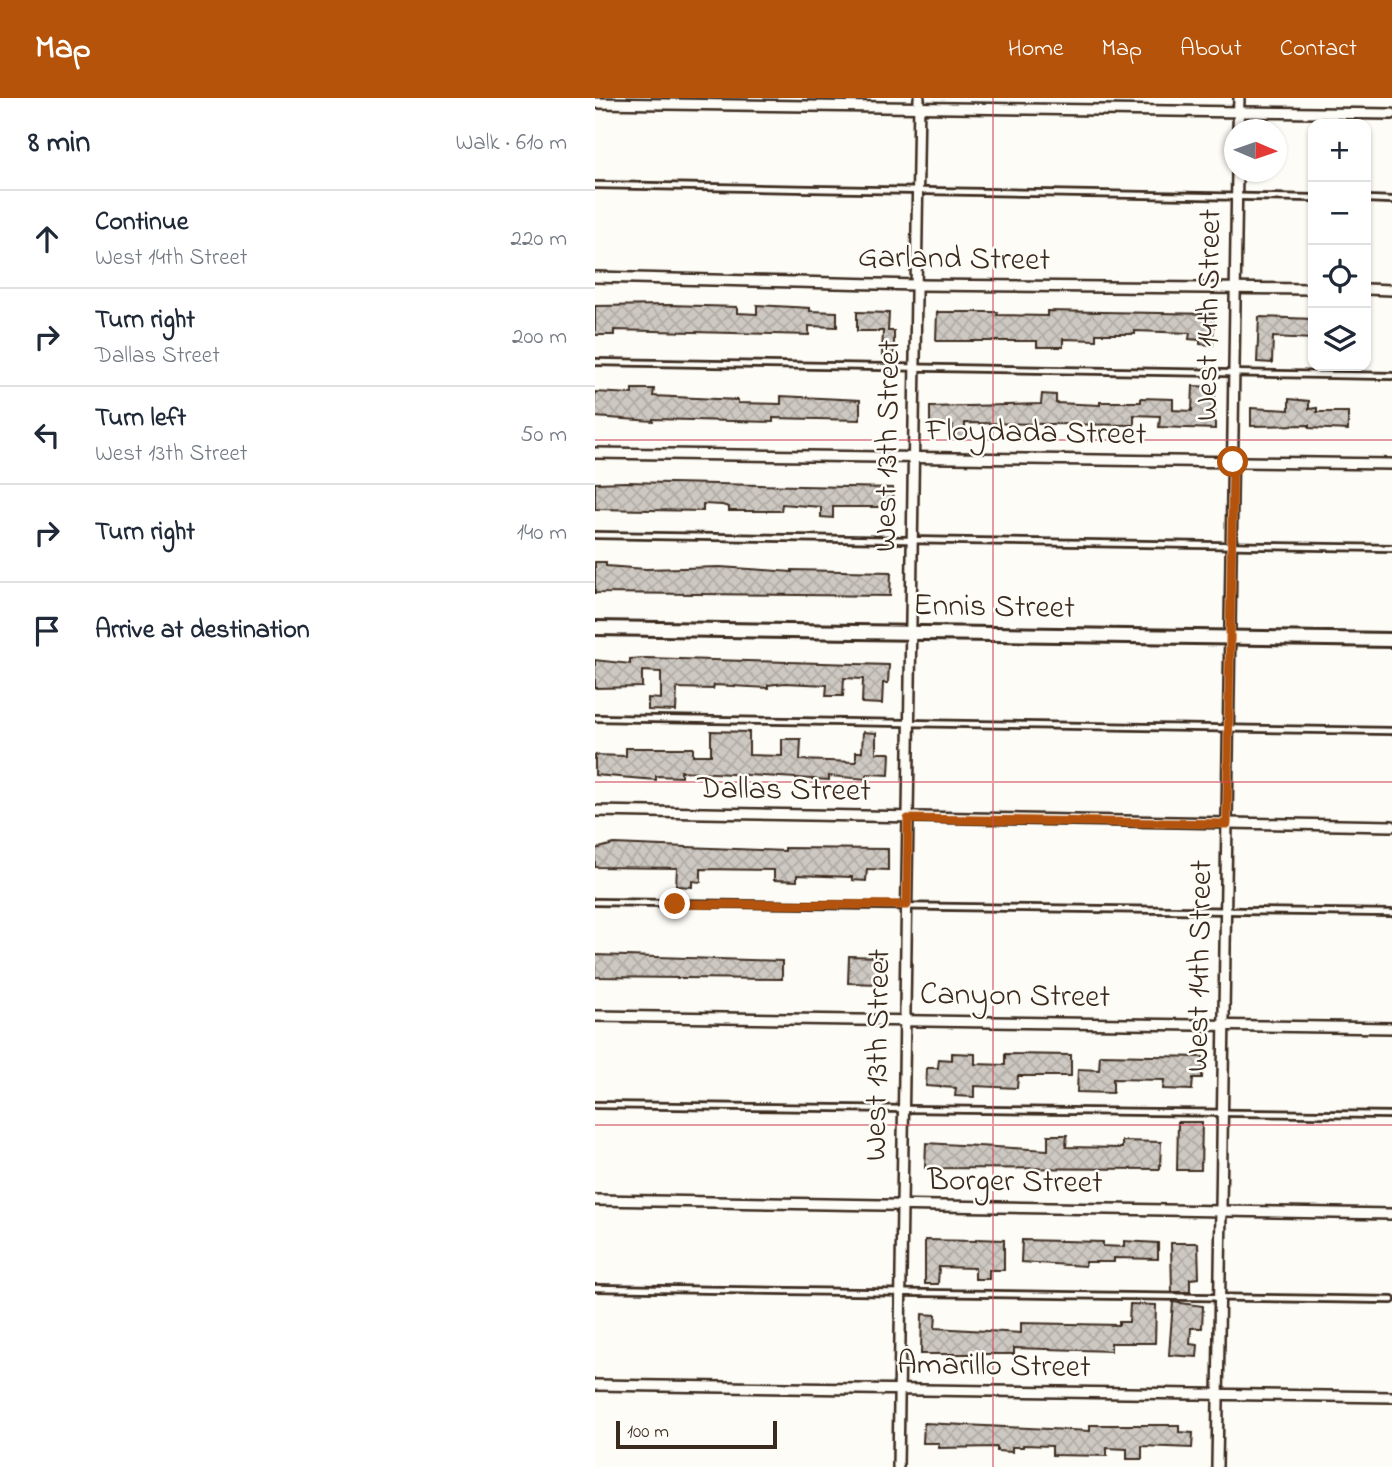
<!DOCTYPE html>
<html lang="en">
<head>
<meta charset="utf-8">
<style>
	:root { --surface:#fff; --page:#f6f6f7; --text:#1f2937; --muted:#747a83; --line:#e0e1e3; --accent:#b45309 }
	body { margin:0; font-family:"Indie Flower",sans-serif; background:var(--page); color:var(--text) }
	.controls { position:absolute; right:21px; top:21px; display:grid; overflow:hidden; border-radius:14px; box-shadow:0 2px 5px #0004 }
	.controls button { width:63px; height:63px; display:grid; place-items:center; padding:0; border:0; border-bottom:2px solid var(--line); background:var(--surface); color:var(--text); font:35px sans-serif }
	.compass { position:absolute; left:629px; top:21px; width:63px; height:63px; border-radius:50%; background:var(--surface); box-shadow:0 2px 5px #0004; rotate:92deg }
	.scale { position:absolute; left:21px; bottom:18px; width:161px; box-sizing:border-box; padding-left:7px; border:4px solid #3b2a1e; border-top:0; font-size:19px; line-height:24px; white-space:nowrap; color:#3b2a1e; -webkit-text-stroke:5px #fdfcf7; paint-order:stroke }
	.stop { position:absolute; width:21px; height:21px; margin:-16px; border:5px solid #b45309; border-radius:50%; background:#fff }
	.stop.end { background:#b45309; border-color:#fff; box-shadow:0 2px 7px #0008 }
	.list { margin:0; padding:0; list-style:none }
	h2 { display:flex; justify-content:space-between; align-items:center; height:91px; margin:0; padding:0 28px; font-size:30px }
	h2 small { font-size:23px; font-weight:400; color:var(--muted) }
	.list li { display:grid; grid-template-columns:46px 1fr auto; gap:21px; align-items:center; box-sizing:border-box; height:98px; padding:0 28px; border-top:2px solid var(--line) }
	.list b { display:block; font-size:26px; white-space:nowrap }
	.list p { margin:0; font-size:23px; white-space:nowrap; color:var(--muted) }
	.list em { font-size:23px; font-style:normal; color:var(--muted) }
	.icon { flex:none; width:38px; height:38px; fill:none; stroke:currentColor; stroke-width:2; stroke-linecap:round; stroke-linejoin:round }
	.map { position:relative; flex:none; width:797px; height:1369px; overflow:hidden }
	header { display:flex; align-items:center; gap:42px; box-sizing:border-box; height:98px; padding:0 35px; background:var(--accent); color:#fff }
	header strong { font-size:33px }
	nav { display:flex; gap:38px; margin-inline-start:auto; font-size:24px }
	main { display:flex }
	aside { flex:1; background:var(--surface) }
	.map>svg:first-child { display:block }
	.building { fill:url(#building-cross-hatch); stroke:#3b2a1e; stroke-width:2 }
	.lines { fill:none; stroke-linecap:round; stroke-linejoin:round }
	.lane-casing { stroke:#3b2a1e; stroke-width:10 }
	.street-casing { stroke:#3b2a1e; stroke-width:14 }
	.secondary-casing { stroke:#3b2a1e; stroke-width:18 }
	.lane { stroke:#fdfcf7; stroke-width:4.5 }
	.street { stroke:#fdfcf7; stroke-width:9 }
	.secondary { stroke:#fdfcf7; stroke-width:12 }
	.route { stroke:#b45309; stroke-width:9 }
	.grid { fill:none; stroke:#d1495b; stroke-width:2; stroke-opacity:0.55 }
	.labels { text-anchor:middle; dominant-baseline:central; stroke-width:5; stroke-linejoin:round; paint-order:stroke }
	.street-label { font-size:32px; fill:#3b2a1e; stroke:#fdfcf7 }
</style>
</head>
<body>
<header>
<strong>Map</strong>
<nav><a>Home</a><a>Map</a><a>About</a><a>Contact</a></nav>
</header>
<main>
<aside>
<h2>8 min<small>Walk · 610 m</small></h2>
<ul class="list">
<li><svg class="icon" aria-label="ahead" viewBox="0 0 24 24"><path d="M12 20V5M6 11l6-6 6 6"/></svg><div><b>Continue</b><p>West 14th Street</p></div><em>220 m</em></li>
<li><svg class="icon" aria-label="right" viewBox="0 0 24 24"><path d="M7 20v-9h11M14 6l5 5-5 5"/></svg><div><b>Turn right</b><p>Dallas Street</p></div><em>200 m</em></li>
<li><svg class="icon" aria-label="left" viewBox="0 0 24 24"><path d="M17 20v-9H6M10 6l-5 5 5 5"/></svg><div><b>Turn left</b><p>West 13th Street</p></div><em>50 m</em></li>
<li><svg class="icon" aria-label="right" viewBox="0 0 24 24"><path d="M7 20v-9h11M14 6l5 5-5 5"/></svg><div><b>Turn right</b></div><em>140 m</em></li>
<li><svg class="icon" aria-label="arrive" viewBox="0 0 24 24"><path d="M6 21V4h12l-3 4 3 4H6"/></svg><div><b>Arrive at destination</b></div></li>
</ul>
</aside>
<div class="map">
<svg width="797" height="1369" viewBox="0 0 797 1369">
	<defs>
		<pattern id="building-cross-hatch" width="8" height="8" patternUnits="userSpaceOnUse" patternTransform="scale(1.75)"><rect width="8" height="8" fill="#cdc8c2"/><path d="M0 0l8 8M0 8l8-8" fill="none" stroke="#b1aca6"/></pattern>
	</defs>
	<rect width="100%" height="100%" fill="#fdfcf7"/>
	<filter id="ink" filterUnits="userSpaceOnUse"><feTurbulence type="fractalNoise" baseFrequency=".0143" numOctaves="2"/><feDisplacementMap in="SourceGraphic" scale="14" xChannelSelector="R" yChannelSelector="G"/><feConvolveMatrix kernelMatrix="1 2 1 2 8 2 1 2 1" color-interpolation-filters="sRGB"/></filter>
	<g filter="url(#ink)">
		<g class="building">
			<polygon points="74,207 142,209 142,215 162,216 162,207 215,210 215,213 242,214 242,229 214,228 214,237 19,232 19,237 0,237 0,208"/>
			<polygon points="452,213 619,216 618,247 605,246 605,242 594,241 595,235 540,233 540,236 501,236 501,242 468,241 468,249 442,249 442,243 341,243 342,214 403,214 402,217 452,218"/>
			<polygon points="262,214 294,215 293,233 299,233 299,258 287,258 288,233 262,233"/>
			<polygon points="664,219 718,221 718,241 678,239 677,265 662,264"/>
			<polygon points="598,288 620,289 620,331 564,329 565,318 539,317 539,327 370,325 370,341 358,341 358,328 335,327 335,309 446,306 447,296 461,297 461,305 505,307 505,304 546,304 546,300 578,301 578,312 597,313"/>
			<polygon points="37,291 59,291 58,298 143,302 143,305 186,306 186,298 265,302 265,322 178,320 178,324 58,321 58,323 0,319 0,294 37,296"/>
			<polygon points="694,301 714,303 714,311 722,310 722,314 753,314 753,332 714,330 714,327 656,328 656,310 694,312"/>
			<polygon points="31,384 298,390 297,409 238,409 238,420 226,419 226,409 187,406 186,413 134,413 134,409 127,407 108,406 108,413 0,411 0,385"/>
			<polygon points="0,464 11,464 11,468 51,471 125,469 197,474 197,472 296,474 295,498 0,495"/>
			<polygon points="51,560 294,567 293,585 288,585 287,606 267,605 268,581 249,580 248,598 231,598 232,587 190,585 173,587 173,590 119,587 118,591 82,590 81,613 53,612 53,600 66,601 66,574 47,573 47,589 0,590 0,562 35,566 35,561"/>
			<polygon points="116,633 154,634 154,657 187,658 187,641 206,641 205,662 261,664 261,654 267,654 268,634 281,635 281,655 295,655 294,677 272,676 272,681 234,678 234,682 86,673 86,679 61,678 61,682 0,677 0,657 31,658 31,650 98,650 98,657 116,657"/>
			<polygon points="19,746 190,753 190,750 293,751 293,772 272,771 271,783 257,782 257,779 202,777 202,783 179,782 179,772 106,771 106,784 97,783 97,789 81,788 82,770 0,769 0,751"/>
			<polygon points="0,857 187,863 187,881 0,879"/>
			<polygon points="254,858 286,859 285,886 253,885"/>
			<polygon points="357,955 380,956 380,966 410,967 410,956 476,957 476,978 423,978 422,990 379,988 379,999 360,998 361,990 331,988 332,970 343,970 344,961 357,962"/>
			<polygon points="505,957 608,959 607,980 598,980 597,992 568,991 569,982 518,981 518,995 482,994 483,971 504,972"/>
			<polygon points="583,1024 607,1024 606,1072 582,1072"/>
			<polygon points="453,1037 472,1037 471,1049 527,1050 527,1043 566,1044 565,1071 330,1070 331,1045 453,1052"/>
			<polygon points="381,1141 409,1142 409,1172 394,1172 394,1181 380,1181 380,1170 344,1169 343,1186 330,1186 330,1142 381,1143"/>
			<polygon points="427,1142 508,1144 508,1148 529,1149 529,1143 563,1145 563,1161 519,1160 519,1164 490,1164 490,1168 426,1164"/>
			<polygon points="576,1145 603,1145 604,1180 595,1181 595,1194 577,1194"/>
			<polygon points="578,1204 608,1208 607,1230 596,1230 595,1246 603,1247 602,1259 574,1257"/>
			<polygon points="535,1206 561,1207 560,1245 516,1245 516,1253 419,1250 419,1256 326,1256 327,1216 341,1217 340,1230 426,1235 426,1225 524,1227 524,1224 534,1224"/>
			<polygon points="329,1325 495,1333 495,1327 584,1327 584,1334 598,1335 597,1350 547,1348 547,1361 532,1361 532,1351 512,1350 512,1358 457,1357 457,1348 428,1347 428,1349 417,1349 417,1354 402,1353 402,1349 344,1350 344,1345 328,1345"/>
		</g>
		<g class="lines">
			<g class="lane-casing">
				<g id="lane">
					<polyline points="0,87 718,100"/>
					<polyline points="771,101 797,102"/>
					<polyline points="0,264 797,278"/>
					<polyline points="0,437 797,450"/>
					<polyline points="0,620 797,633"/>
					<polyline points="0,804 797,815"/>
					<polyline points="0,1007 797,1017"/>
					<polyline points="0,1190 797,1202"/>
				</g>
			</g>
			<g class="street-casing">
				<g id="street">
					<polyline points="0,5 797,16"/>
					<polyline points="643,32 644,0"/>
					<polyline points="0,179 322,187 718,191"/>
					<polyline points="771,191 797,192"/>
					<polyline points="0,355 797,366"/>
					<polyline points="0,713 797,728"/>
					<polyline points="0,918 797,930"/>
					<polyline points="0,1102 797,1116"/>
					<polyline points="0,1287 797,1299"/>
					<polyline points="303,1369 324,0"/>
					<polyline points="622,1369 642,74"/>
				</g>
			</g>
			<g class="secondary-casing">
				<polyline id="secondary" points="0,530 797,542"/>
			</g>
			<use href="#lane" class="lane"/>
			<use href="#street" class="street"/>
			<use href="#secondary" class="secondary"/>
		</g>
	</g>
	<g class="lines" filter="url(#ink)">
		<polyline class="route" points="80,806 312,807 313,721 632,726 638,364"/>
	</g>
	<path class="grid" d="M398,0V1369M0,342H797M0,684H797M0,1027H797"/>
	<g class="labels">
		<g class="street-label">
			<text transform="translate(359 162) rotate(1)">Garland Street</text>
			<text transform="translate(615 217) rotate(-89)">West 14th Street</text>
			<text transform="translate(441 336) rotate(1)">Floydada Street</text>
			<text transform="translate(294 348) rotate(-89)">West 13th Street</text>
			<text transform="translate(399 510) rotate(1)">Ennis Street</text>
			<text transform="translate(189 693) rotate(1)">Dallas Street</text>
			<text transform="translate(606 868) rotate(-89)">West 14th Street</text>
			<text transform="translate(420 899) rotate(1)">Canyon Street</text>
			<text transform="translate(284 957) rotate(-89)">West 13th Street</text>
			<text transform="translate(420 1085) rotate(1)">Borger Street</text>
			<text transform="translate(399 1269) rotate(1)">Amarillo Street</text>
		</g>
	</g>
</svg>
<div class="controls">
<button>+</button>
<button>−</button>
<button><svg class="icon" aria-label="locate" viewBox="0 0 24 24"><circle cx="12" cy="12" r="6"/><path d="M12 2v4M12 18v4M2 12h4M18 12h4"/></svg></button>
<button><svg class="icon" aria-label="layers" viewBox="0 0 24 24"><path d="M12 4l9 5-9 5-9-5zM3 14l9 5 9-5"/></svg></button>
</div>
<svg class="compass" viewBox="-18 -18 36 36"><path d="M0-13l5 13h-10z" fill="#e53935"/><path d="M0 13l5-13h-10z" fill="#747a83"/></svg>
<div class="scale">100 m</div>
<div class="stop" style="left:638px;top:364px"></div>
<div class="stop end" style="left:80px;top:806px"></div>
</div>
</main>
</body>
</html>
